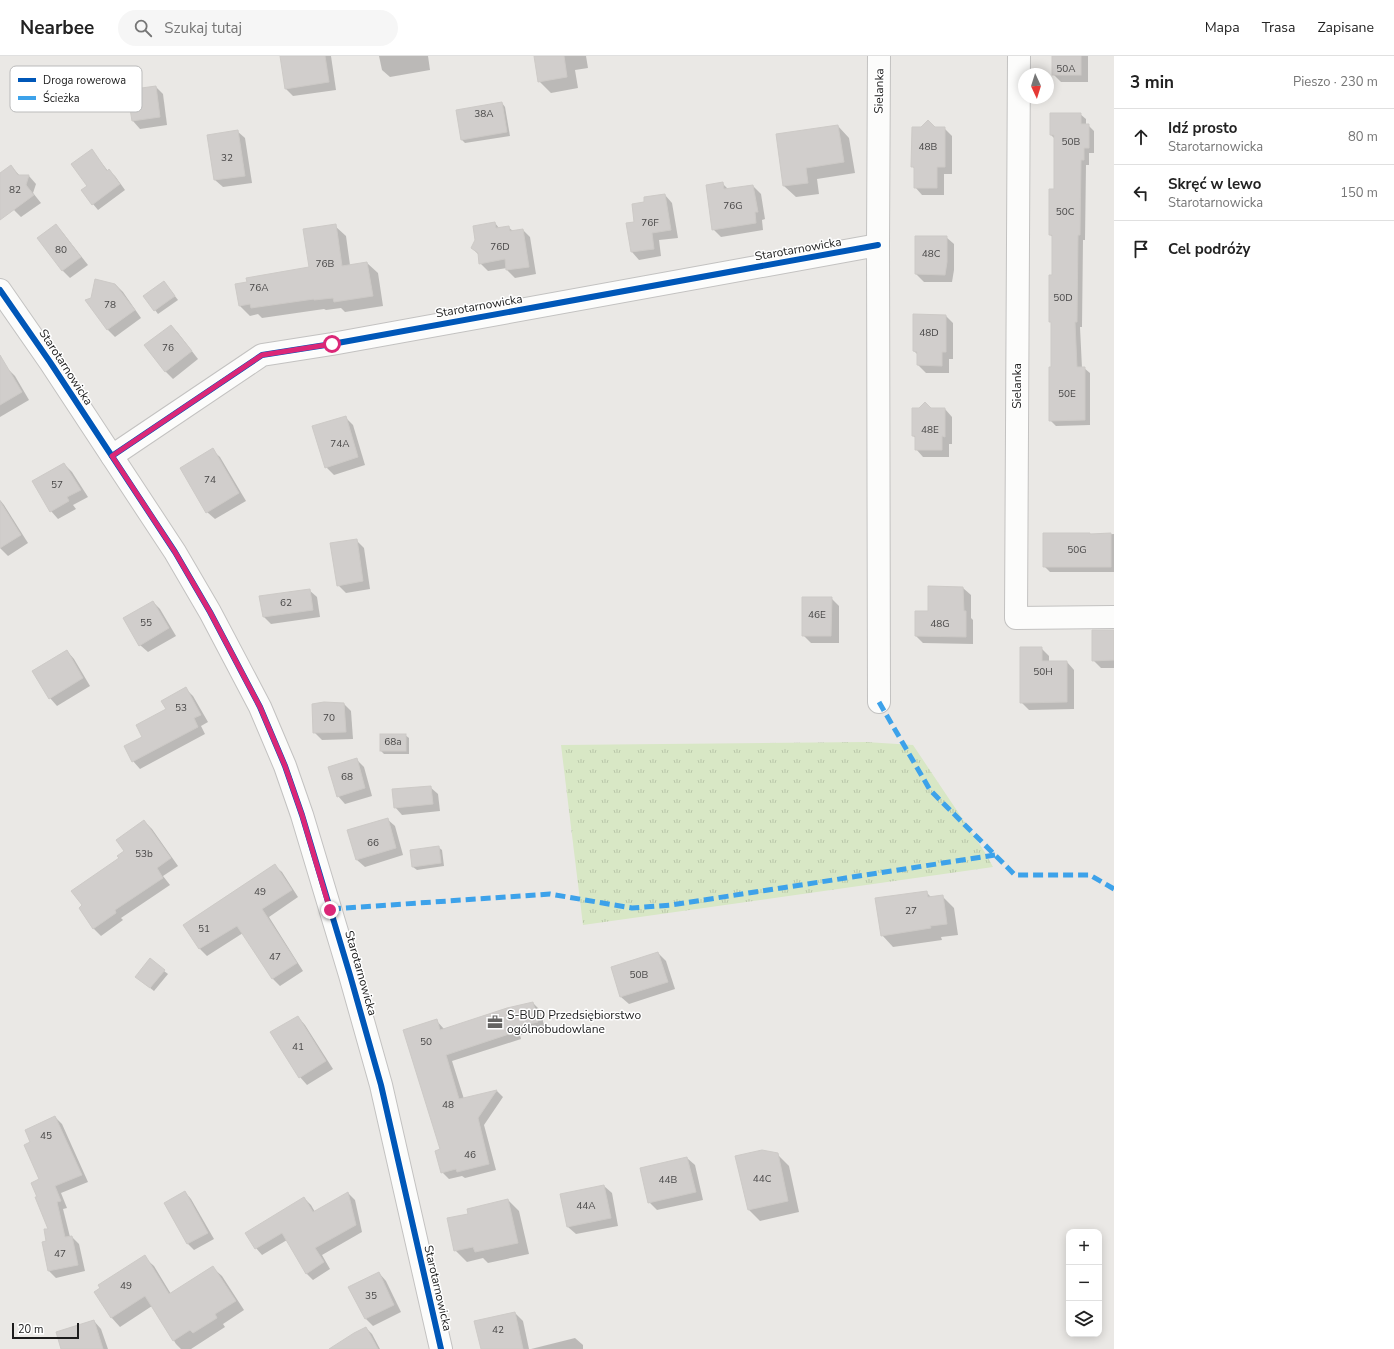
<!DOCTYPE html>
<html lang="pl">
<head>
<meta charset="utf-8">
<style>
	:root { --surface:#fff; --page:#f6f6f6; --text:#222; --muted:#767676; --line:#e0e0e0 }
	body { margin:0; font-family:"Nunito Sans",sans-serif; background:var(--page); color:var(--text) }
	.controls { position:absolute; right:12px; bottom:12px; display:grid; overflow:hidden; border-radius:8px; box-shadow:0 2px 10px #0003 }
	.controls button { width:36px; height:36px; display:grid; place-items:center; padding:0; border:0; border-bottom:1px solid var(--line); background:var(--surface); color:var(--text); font:20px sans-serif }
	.compass { position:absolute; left:1018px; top:12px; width:36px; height:36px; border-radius:50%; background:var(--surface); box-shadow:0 2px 10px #0003; rotate:176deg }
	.scale { position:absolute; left:12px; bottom:10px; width:67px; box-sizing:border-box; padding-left:4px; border:2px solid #1c1c1c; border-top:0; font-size:11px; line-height:14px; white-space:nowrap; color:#1c1c1c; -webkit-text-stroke:3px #fff; paint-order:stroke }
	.stop { position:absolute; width:12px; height:12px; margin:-9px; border:3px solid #db2777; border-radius:50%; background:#fff }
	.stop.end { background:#db2777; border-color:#fff; box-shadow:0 1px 4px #0008 }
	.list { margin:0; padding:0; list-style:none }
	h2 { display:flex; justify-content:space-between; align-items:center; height:52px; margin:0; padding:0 16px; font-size:17px }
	h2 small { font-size:13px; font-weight:400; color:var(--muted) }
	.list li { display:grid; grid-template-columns:26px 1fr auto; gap:12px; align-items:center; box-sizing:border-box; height:56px; padding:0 16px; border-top:1px solid var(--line) }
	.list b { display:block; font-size:15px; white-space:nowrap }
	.list p { margin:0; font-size:13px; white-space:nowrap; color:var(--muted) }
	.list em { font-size:13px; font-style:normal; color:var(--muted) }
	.icon { flex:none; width:22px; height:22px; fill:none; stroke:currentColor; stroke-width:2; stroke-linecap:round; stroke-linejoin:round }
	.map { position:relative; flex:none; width:1114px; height:1293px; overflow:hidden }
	header { display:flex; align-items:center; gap:24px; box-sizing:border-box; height:56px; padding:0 20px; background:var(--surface); border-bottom:1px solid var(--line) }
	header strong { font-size:19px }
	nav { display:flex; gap:22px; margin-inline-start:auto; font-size:14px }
	.search { width:280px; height:36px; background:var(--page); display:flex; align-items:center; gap:10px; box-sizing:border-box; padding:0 14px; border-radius:22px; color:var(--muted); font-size:15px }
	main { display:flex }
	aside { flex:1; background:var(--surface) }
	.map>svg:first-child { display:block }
	.grass { fill:url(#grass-tufts) }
	.shadow { fill:#0003 }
	.building { fill:#d1cecc; stroke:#cdcac7 }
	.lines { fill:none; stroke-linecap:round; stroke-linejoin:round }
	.minor-casing { stroke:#c3c2c1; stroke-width:24 }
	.minor { stroke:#fcfcfb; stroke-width:22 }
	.quiet { stroke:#3da2ea; stroke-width:5; stroke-dasharray:10 5; stroke-linecap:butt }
	.cycleway-casing { stroke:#fff; stroke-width:8 }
	.cycleway { stroke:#0057b8; stroke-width:6 }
	.route { stroke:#db2777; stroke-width:5 }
	.labels { text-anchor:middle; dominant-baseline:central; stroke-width:3; stroke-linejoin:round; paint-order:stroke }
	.number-label { font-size:10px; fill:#494848 }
	.street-label { font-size:12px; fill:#1c1c1c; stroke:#fff }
	.poi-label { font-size:12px; fill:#1c1c1c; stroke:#fff; text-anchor:start }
	.key { fill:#fff; stroke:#bbb; stroke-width:1 }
	.key-label { font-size:11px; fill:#1c1c1c }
</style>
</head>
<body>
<header>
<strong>Nearbee</strong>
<div class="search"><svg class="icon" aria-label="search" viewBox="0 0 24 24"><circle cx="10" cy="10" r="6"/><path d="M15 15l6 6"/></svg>Szukaj tutaj</div>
<nav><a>Mapa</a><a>Trasa</a><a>Zapisane</a></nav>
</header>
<main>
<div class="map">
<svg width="1114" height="1293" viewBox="0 0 1114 1293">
	<defs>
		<pattern id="grass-tufts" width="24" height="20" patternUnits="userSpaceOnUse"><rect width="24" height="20" fill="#d8e7c5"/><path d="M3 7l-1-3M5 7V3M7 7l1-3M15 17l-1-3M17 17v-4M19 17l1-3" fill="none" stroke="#b9c6a9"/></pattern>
	</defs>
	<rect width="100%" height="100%" fill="#eae8e5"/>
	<polygon class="grass" points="866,686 913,689 986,798 993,811 583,869 561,689"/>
	<g class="shadow">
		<polygon points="281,0 331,0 336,34 293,40 286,33"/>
		<polygon points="379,0 428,0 430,14 390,21 382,14"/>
		<polygon points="535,0 586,0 588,12 575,14 578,32 551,37 539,25"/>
		<polygon points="1053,0 1088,0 1088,26 1061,26 1053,18"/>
		<polygon points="156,31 163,38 167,69 140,73 133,65 129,35"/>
		<polygon points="502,47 505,51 510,80 465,87 461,83"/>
		<polygon points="1080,58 1086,63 1086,69 1088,69 1094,75 1094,97 1089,97 1089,109 1086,109 1085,184 1083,184 1082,271 1080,271 1082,312 1084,312 1090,317 1090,369 1056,370 1050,364 1052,312 1052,267 1050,265 1053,220 1053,181 1050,179 1055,134 1055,83 1051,79"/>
		<polygon points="838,70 849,82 855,117 817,123 819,138 796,141 784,130 777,79"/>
		<polygon points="935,72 944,72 952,80 952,118 944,118 944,139 922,139 915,131 915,113 912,110"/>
		<polygon points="237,75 245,82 252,127 223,131 215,124"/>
		<polygon points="92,95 108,115 109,115 115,120 125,134 98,154 82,135 89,130"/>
		<polygon points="11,110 20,120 29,120 36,128 33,137 41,147 21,161 14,154 0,152 0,118"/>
		<polygon points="723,128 729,134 753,130 761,138 765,163 762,164 763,174 721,181 713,173"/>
		<polygon points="665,139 672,147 678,182 659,184 661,200 639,204 632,196 628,168 636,167 646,147"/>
		<polygon points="495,167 499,172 508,171 513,175 523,174 530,181 536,218 515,222 507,214 507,212 488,215 480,207 479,199 472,192"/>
		<polygon points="56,170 63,177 88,209 70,222 63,215 38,182"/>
		<polygon points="335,170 346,180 350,209 367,207 378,217 383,250 345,256 341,252 326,254 324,253 262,262 258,258 250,260 240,250 310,212"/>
		<polygon points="946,181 954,188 954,214 952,226 924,226 916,218"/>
		<polygon points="164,226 178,244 158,258 155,254"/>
		<polygon points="115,228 123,236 141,262 115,281 108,274 92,243"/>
		<polygon points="946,260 953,267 953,303 949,303 949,317 926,317 918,309 918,299 914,295"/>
		<polygon points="171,270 178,277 198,303 173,323 165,315"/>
		<polygon points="8,313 15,320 29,344 0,361 0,318"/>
		<polygon points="931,353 945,353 952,361 952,388 949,388 949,401 923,401 916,393 916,382 913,380"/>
		<polygon points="345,361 353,369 365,409 334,419 326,411"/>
		<polygon points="212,394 220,401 246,445 215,463 207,456"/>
		<polygon points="64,408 72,416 88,441 73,449 76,453 58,463 51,455"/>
		<polygon points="0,444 4,449 28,487 8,500 0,492"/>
		<polygon points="1114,478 1114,516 1050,516 1044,510 1091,479"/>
		<polygon points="356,484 364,492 370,533 346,537 338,529"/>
		<polygon points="929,531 963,532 971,539 971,562 973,564 973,588 923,587 916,580 929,556"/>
		<polygon points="309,534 317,541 320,561 271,568 264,561"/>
		<polygon points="831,542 839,550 839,587 811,587 803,579"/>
		<polygon points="153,546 160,553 176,580 148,596 140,589"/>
		<polygon points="1114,575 1114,612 1101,612 1093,604"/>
		<polygon points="1041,592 1049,600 1049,606 1067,606 1074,614 1074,653 1029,654 1021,646"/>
		<polygon points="67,595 74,603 90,630 57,650 50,642"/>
		<polygon points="186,633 193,640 208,666 201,670 205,678 140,713 133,705 143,682"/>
		<polygon points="344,648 351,655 353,683 322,684 314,676"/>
		<polygon points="405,679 409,682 409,698 384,698 381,695"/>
		<polygon points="356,703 364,711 372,740 345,748 338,740"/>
		<polygon points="430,731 438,738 440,755 402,759 395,751"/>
		<polygon points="387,763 395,770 403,799 365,811 357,804 348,774"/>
		<polygon points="144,765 152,773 178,810 163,820 170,829 121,862 123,864 101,880 93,872 120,802 126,796"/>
		<polygon points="438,791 442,794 444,810 417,814 413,811"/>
		<polygon points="274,809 282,816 298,841 269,861 303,915 280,930 273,923 243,877 207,900 200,893 184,869"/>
		<polygon points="926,836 932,842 942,840 954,852 958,879 941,881 942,884 893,891 882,879"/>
		<polygon points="658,897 666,905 675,933 629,948 621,941"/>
		<polygon points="164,915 168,918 154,935 140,924"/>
		<polygon points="533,947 540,954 545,973 520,979 521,983 452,1005 464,1043 497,1035 503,1041 484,1069 496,1114 465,1122 462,1120 449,1123 442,1116 436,964 444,973"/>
		<polygon points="298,961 305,969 333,1013 307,1029 300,1021"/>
		<polygon points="55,1061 62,1068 88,1126 61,1137 67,1152 63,1153 70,1181 72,1181 79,1188 85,1215 56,1222 49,1215 43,1187 47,1186 49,1173 38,1141 40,1124 31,1086"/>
		<polygon points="777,1098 789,1110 799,1156 760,1165 749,1154"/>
		<polygon points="687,1102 695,1109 703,1144 657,1154 649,1146"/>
		<polygon points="604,1130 612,1137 618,1170 576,1178 568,1171"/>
		<polygon points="185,1136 191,1143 214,1183 194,1194 188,1188 165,1148"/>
		<polygon points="348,1137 355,1144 362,1176 322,1199 330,1213 313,1224 306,1217 287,1184 262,1199 256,1192 304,1142 311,1149 315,1156"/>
		<polygon points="508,1144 519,1155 529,1198 488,1207 483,1202 467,1206 455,1194 469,1158"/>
		<polygon points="144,1201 154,1210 171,1238 212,1211 222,1220 244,1254 223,1268 225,1271 191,1293 181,1293 176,1288 152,1250 120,1271 111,1261"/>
		<polygon points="379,1217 386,1225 401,1256 373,1270 366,1263"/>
		<polygon points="515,1257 523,1265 529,1293 482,1293"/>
		<polygon points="94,1265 101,1273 108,1293 62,1293"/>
		<polygon points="366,1272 372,1278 380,1293 349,1293"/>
		<polygon points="575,1282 583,1289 583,1293 531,1293"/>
	</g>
	<g class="building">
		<polygon points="280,0 325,0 329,26 285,33"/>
		<polygon points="534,0 564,0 567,21 538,26"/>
		<rect x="1052" y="0" width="29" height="19"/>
		<polygon points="156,30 160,61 132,65 127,34"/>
		<polygon points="502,46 507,76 461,84 456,54"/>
		<polygon points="1050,57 1081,57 1081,68 1089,68 1089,92 1084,92 1084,104 1081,104 1080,179 1078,179 1077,266 1075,266 1077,311 1085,311 1085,364 1049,365 1049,311 1051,311 1051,266 1049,266 1049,219 1052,219 1052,179 1049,179 1049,133 1054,133 1054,79 1050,79"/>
		<polygon points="928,64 935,71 945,71 945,111 937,111 937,132 914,132 914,111 911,111 912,71 921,71"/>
		<polygon points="838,69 844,106 806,112 808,127 783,130 776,78"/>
		<polygon points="238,74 245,120 214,124 207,79"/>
		<polygon points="92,93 107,115 109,113 120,128 92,149 81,134 87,130 71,108"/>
		<polygon points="11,109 18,119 29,119 26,129 34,139 0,164 0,117"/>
		<polygon points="723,126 724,133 753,129 758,156 755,156 756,167 712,174 706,129"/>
		<polygon points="665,138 671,174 652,177 654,193 631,196 626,167 634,166 632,148 644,146 644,141"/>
		<polygon points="495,166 496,172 509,170 510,175 523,173 529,211 506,214 505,203 479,208 478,197 471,192 475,184 473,170"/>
		<polygon points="56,168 81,201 62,215 37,182"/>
		<polygon points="336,168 342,210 367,206 373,240 334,246 333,242 314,244 314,243 251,252 250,248 239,250 235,228 247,226 246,222 309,211 303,173"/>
		<polygon points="915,180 947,180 947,206 945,219 915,218"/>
		<polygon points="95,223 115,228 135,254 107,274 85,244 91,242"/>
		<polygon points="164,225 175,240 154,255 143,240"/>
		<polygon points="913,258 946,259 946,296 942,296 942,310 917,309 917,296 913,295"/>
		<polygon points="171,269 192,295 165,316 144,289"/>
		<polygon points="0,299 22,336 0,349"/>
		<polygon points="925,346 931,352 945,352 945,381 942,380 942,394 915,394 915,380 912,380 912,352 919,352"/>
		<polygon points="346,360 358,401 325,412 312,370"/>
		<polygon points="213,392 239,437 206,457 180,412"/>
		<polygon points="64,407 81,434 67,441 69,445 50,456 32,425"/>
		<polygon points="0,445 21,479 0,492"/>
		<polygon points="1043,477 1090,477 1090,478 1111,477 1111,511 1043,511"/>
		<polygon points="357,483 363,525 337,530 330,487"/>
		<polygon points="928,530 963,531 964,555 966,555 966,581 915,580 915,555 928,555"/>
		<polygon points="310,533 313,554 263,561 259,540"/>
		<polygon points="802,541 832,541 831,580 802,580"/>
		<polygon points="153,545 169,572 139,590 123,562"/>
		<polygon points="1092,574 1114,574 1114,604 1092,605"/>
		<polygon points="1020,591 1042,591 1042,605 1067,605 1067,646 1020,647"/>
		<polygon points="67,594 83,622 49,643 32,615"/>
		<polygon points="186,631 201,659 194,662 198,671 132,706 124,690 142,681 136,669 166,653 161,645"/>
		<polygon points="324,646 344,647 346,676 313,677 312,648"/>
		<rect x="380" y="678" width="26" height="17"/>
		<polygon points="357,702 365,732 337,741 328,711"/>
		<polygon points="431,730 433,748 394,752 392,733"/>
		<polygon points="388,762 396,792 356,804 347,774"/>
		<polygon points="144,764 171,802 157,812 163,822 115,854 116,857 93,873 79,852 82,849 71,835 119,802 117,800 124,795 116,784"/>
		<polygon points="439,790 441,807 412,811 410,794"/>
		<polygon points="275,808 292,834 262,853 297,907 272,923 237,870 199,893 183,869"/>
		<polygon points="927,835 928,841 943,839 947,868 930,870 931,872 881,880 875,842"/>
		<polygon points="658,896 668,926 620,941 611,911"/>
		<polygon points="150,902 165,914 150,932 135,921"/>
		<polygon points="533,946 538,966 513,972 515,976 446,999 459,1043 497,1034 478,1062 489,1108 457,1116 456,1113 441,1117 435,1095 440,1093 403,974 437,963 440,974 507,952"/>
		<polygon points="298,960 326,1005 299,1022 270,976"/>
		<polygon points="55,1060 82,1119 55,1130 61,1145 57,1146 65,1181 72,1180 78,1209 48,1215 42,1186 46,1185 44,1173 48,1173 35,1141 37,1141 31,1127 39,1123 24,1089 30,1086 25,1074"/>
		<polygon points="762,1094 778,1097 788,1145 748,1154 735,1100"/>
		<polygon points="687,1101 696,1136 648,1147 640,1112"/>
		<polygon points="604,1129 611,1162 567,1171 560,1138"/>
		<polygon points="185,1135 208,1177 187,1188 164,1147"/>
		<polygon points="348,1136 356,1169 315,1192 324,1206 306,1218 282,1177 255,1193 245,1177 304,1141 313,1156"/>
		<polygon points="508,1143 518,1187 475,1196 473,1191 454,1195 447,1162 468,1158 467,1153"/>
		<polygon points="145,1199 169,1238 213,1210 236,1245 215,1258 217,1262 193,1277 190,1274 173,1285 145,1240 111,1262 94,1236 100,1232 98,1229"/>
		<polygon points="379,1216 394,1249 365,1263 348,1231"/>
		<polygon points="515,1256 523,1293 481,1293 474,1265"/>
		<polygon points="94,1264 103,1293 61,1293 56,1276"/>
		<polygon points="366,1271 378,1293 329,1293 354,1277"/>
	</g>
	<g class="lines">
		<g class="minor-casing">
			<g id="minor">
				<polyline points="879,0 878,189 879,646"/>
				<polyline points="1019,0 1016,562 1114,561"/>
				<polyline points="0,234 50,306 175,496 210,556 260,651 285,710 302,759 350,919 381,1029 441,1293"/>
				<polyline points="112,400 262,299 332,288 878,189"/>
			</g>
		</g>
		<use href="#minor" class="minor"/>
		<g class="quiet">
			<polyline points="879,646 930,734 1015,819 1090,819 1114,833"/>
			<polyline points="331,853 550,838 632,852 671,849 995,799"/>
		</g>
		<g class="cycleway-casing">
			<g id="cycleway">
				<polyline points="0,234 50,306 175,496 210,556 260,651 285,710 302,759 350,919 381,1029 441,1293"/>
				<polyline points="112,400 262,299 332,288 878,189"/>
			</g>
		</g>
		<use href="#cycleway" class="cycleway"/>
	</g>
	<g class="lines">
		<polyline class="route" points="330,854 302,759 285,710 260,651 210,556 175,496 112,400 262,299 332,288"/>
	</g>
	<defs>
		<g id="office-bare" transform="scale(1.2)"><path d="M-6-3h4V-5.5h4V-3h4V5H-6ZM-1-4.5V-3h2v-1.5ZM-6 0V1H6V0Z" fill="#646362" stroke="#fff" stroke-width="2.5" paint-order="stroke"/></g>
	</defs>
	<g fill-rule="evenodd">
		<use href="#office-bare" x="495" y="966"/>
	</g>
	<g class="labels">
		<g class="number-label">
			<text x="1066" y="13">50A</text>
			<text x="484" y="58">38A</text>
			<text x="1071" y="86">50B</text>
			<text x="928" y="91">48B</text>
			<text x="227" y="102">32</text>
			<text x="15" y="134">82</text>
			<text x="733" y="150">76G</text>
			<text x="1065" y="156">50C</text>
			<text x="650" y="167">76F</text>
			<text x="500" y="191">76D</text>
			<text x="61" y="194">80</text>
			<text x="931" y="198">48C</text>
			<text x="325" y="208">76B</text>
			<text x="259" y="232">76A</text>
			<text x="1063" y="242">50D</text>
			<text x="110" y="249">78</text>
			<text x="929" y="277">48D</text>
			<text x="168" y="292">76</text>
			<text x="1067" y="338">50E</text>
			<text x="930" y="374">48E</text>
			<text x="340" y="388">74A</text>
			<text x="210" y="424">74</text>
			<text x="57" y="429">57</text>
			<text x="1077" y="494">50G</text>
			<text x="286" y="547">62</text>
			<text x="817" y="559">46E</text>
			<text x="146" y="567">55</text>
			<text x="940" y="568">48G</text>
			<text x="1043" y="616">50H</text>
			<text x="181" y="652">53</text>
			<text x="329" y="662">70</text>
			<text x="393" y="686">68a</text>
			<text x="347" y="721">68</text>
			<text x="373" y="787">66</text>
			<text x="144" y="798">53b</text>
			<text x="260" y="836">49</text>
			<text x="911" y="855">27</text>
			<text x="204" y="873">51</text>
			<text x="275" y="901">47</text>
			<text x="639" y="919">50B</text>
			<text x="426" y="986">50</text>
			<text x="298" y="991">41</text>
			<text x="448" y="1049">48</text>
			<text x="46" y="1080">45</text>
			<text x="470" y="1099">46</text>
			<text x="762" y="1123">44C</text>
			<text x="668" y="1124">44B</text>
			<text x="586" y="1150">44A</text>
			<text x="60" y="1198">47</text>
			<text x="126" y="1230">49</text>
			<text x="371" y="1240">35</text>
			<text x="498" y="1274">42</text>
		</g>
		<g class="street-label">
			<text transform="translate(879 35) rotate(-89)">Sielanka</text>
			<text transform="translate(798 193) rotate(-10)">Starotarnowicka</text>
			<text transform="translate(479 250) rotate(-10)">Starotarnowicka</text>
			<text transform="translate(66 311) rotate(57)">Starotarnowicka</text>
			<text transform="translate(1017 330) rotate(-90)">Sielanka</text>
			<text transform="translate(361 917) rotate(74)">Starotarnowicka</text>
			<text transform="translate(438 1232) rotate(77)">Starotarnowicka</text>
		</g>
		<g class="poi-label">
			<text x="507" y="959">S-BUD Przedsiębiorstwo<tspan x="507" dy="14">ogólnobudowlane</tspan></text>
		</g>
	</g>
	<rect x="10" y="10" width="132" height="46" rx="6" class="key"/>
	<rect x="18" y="22" width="18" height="4" fill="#0057b8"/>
	<rect x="18" y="40" width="18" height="4" fill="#3da2ea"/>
	<g class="key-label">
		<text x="43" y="28">Droga rowerowa</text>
		<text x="43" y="46">Ścieżka</text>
	</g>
</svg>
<div class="controls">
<button>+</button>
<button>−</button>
<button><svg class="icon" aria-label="layers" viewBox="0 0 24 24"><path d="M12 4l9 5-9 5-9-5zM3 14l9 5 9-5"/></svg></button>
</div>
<svg class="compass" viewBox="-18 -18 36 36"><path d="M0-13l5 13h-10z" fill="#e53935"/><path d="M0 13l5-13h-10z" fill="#767676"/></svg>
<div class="scale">20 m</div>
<div class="stop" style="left:332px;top:288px"></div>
<div class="stop end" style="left:330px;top:854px"></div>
</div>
<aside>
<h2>3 min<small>Pieszo · 230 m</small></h2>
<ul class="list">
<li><svg class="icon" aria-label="ahead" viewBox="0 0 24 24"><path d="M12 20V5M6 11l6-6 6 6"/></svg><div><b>Idź prosto</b><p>Starotarnowicka</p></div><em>80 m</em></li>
<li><svg class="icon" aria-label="left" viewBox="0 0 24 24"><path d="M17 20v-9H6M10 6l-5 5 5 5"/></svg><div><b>Skręć w lewo</b><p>Starotarnowicka</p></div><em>150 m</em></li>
<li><svg class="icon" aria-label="arrive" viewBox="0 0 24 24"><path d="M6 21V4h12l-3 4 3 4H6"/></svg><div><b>Cel podróży</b></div></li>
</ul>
</aside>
</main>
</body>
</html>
